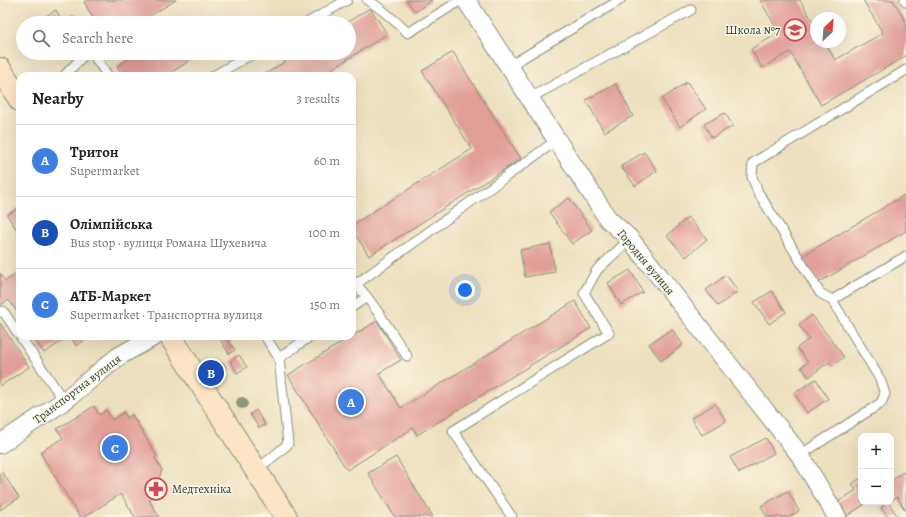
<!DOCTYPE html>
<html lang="en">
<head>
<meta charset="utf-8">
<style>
	:root { --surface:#fff; --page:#f6f6f6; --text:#222; --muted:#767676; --line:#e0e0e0; --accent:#d1495b }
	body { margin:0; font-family:Alegreya,serif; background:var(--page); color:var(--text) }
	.controls { position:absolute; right:12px; bottom:12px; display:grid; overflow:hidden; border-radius:8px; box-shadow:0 4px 16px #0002 }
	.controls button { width:36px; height:36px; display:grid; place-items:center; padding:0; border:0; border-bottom:1px solid var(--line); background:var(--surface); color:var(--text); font:20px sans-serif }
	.compass { position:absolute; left:810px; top:12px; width:36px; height:36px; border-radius:50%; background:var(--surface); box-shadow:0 4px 16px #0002; rotate:26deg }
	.you { position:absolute; left:465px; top:290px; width:14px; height:14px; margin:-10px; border:3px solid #fff; border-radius:50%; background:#1a73e8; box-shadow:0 0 0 6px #1a73e833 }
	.badge { display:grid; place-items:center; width:26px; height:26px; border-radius:50%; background:var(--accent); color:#fff; font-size:13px; font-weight:700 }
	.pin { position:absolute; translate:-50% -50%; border:2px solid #fff; box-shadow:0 1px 4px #0006 }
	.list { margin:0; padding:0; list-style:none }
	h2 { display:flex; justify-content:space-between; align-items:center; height:52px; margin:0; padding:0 16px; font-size:17px }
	h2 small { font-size:13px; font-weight:400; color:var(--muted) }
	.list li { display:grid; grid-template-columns:26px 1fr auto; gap:12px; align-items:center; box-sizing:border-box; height:72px; padding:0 16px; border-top:1px solid var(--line) }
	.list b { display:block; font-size:15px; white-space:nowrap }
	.list p { margin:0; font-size:13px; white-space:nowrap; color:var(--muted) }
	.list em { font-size:13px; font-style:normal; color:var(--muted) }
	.icon { flex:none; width:22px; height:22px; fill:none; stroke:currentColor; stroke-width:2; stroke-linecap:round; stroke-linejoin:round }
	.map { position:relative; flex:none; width:906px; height:517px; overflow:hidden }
	.search { position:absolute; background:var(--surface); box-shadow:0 4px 16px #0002; left:16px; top:16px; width:340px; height:44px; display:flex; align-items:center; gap:10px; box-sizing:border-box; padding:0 14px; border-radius:22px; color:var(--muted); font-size:15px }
	.panel { position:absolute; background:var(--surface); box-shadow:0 4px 16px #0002; left:16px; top:72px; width:340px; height:268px; border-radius:12px }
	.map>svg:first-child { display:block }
	.building { fill:#e19d98 }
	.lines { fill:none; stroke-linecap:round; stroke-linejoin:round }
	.lane-casing { stroke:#868e79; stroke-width:11 }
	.street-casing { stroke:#868e79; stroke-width:20 }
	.secondary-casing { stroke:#868e79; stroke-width:24 }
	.lane { stroke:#fff; stroke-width:9 }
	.street { stroke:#fff; stroke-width:18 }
	.secondary { stroke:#fce5c4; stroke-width:22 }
	.tree { fill:#8b997c }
	.labels { text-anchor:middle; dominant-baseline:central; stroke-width:3; stroke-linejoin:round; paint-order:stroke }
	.poi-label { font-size:12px; fill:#1f3d34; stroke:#fcf5e5; text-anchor:end }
	.street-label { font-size:12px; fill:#1f3d34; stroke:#fcf5e5 }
</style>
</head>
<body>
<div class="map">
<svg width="906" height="517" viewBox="0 0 906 517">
	<rect width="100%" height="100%" fill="#fcf5e5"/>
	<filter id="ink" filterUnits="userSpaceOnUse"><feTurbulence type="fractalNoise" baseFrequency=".025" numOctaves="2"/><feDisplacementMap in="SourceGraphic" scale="8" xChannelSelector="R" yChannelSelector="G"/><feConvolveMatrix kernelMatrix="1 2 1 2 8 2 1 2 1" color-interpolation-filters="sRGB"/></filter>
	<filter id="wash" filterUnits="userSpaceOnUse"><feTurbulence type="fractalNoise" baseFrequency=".012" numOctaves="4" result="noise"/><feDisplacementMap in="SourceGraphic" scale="16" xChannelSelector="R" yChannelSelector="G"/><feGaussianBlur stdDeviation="0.9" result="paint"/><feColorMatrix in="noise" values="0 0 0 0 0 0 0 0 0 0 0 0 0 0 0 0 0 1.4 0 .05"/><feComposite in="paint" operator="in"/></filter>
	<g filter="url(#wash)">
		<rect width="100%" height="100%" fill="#ede0be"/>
		<g id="blocks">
			<g class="building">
				<polygon points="87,0 176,0 145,19 148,23 96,23 84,2"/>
				<polygon points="406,0 432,0 415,12"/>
				<polygon points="760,0 800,0 816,27 816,42 825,42 835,60 883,33 863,0 893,0 906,22 906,56 821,105 790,52 762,68 751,49 779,33"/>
				<polygon points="370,8 387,34 321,76 262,76 299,53 349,53 349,23 346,23"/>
				<polygon points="56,10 63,23 37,23 36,22"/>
				<polygon points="453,52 521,159 369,256 352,229 352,225 472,149 422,71"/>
				<polygon points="137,53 184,53 189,61 166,76 123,76 117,66"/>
				<polygon points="687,82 706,109 680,127 662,99"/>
				<polygon points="616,84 633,116 604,132 586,100"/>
				<polygon points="725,113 733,126 712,138 704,124"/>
				<polygon points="644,152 657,171 635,186 621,166"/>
				<polygon points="906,194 906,231 818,283 801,257"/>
				<polygon points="569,198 592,230 572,244 549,212"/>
				<polygon points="20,207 20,235 7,215"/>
				<polygon points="688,217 707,239 686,257 667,236"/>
				<polygon points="550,244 555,272 525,277 520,250"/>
				<polygon points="630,270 643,292 621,305 608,283"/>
				<polygon points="20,272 20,316 9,300 0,305 0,273 5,281"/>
				<polygon points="726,275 738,291 718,306 706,290"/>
				<polygon points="772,291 786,312 769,324 754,302"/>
				<polygon points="575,301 591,328 417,435 413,428 347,470 288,375 377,321 401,360 379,373 401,408"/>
				<polygon points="812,315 844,357 832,366 829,362 809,377 801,367 808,362 797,348 809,339 799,325"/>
				<polygon points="0,323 29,367 0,386"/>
				<polygon points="672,329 683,345 661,361 649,344"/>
				<polygon points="32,336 91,336 76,346 70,336 44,353"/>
				<polygon points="226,336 235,350 229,354 220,339"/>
				<polygon points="239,355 247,367 237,373 230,361"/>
				<polygon points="816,379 828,399 807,413 794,393"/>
				<polygon points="715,404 726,421 702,435 691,418"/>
				<polygon points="94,406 99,415 106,410 112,420 124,412 127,418 132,415 157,456 155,458 162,470 157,484 162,492 149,500 159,517 135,517 121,494 84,517 80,517 40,452 63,438 57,429"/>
				<polygon points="256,410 265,425 259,428 250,414"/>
				<polygon points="766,438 774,453 739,473 730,457"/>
				<polygon points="396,457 433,517 395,517 368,473"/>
				<polygon points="2,472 19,498 0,510 0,473"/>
				<polygon points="903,472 906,476 906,510 905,510 897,497 891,501 891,481"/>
				<polygon points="861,478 861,502 868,502 845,517 832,506 856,490 852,484"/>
				<polygon points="788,491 799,511 789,517 767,517 761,506"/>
				<polygon points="881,502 888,502 898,517 888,517 881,508 884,506"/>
			</g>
		</g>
	</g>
	<g filter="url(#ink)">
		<use href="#blocks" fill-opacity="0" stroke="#868e79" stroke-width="1"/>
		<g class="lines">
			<g class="lane-casing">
				<g id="lane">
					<path d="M367,0C382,8 395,21 408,33L461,0"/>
					<polyline points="905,0 906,2"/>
					<polyline points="73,22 73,23"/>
					<polyline points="307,23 347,0"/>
					<polyline points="92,53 108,76"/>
					<polyline points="509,66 620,0"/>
					<polyline points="64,76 86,53"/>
					<polyline points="213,76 254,53"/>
					<polyline points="530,98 691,10"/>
					<polyline points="367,297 380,315 407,356"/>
					<polyline points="832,300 820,293 758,192 752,177 753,163 906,70"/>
					<polyline points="352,307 367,297 356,284 557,140"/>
					<polyline points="0,312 3,311 64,401"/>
					<polyline points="279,358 311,336"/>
					<polyline points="800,455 881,403 885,394 880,379 832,300 906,256"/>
					<polyline points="256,470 274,456 288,444 279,358 265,336"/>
					<polyline points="512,517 453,431 609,333 584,293 597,270 630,239"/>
				</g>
			</g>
			<g class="street-casing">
				<g id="street">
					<polyline points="466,0 608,219 630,239 800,455 837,517"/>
					<polyline points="0,444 64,401 119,356 155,336"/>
				</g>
			</g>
			<g class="secondary-casing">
				<g id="secondary">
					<polyline points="0,69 20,100"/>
					<polyline points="170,336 286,517"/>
				</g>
			</g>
			<use href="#lane" class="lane"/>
			<use href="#street" class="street"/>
			<use href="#secondary" class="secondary"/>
		</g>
		<g class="tree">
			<circle cx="220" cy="368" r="6"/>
			<circle cx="242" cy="403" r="6"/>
		</g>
	</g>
	<defs>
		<g id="school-ring" transform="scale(1.15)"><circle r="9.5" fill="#fcf5e5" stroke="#d1495b" stroke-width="1.5"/><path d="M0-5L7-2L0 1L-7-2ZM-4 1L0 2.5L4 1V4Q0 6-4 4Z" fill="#d1495b"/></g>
		<g id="pharmacy-ring" transform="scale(1.15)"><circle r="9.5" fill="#fcf5e5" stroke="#d1495b" stroke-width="1.5"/><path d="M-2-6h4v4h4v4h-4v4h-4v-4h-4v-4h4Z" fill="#d1495b"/></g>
	</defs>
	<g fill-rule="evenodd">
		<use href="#school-ring" x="795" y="30"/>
		<use href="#pharmacy-ring" x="156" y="489"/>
	</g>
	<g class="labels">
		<g class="poi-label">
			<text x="780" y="30">Школа №7</text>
			<text x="172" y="489" text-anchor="start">Медтехнiка</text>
		</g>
		<g class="street-label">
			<text transform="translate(646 262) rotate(50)">Городня вулиця</text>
			<text transform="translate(77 389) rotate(-37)">Транспортна вулиця</text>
		</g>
	</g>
</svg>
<div class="controls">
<button>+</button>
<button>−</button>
</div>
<svg class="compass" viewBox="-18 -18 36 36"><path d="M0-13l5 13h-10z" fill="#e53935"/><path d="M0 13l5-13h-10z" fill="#767676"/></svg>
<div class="you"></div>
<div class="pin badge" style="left:351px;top:402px;background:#3f7fe0">A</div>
<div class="pin badge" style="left:211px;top:373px;background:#1a4fb4">B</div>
<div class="pin badge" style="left:115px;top:448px;background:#3f7fe0">C</div>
<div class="search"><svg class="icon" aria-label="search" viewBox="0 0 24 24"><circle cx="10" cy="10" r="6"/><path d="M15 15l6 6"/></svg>Search here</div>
<section class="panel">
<h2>Nearby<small>3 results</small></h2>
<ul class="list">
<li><span class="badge" style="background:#3f7fe0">A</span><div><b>Тритон</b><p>Supermarket</p></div><em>60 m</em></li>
<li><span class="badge" style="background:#1a4fb4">B</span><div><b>Олiмпiйська</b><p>Bus stop · вулиця Романа Шухевича</p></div><em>100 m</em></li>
<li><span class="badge" style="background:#3f7fe0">C</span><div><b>АТБ-Маркет</b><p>Supermarket · Транспортна вулиця</p></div><em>150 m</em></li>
</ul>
</section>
</div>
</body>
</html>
